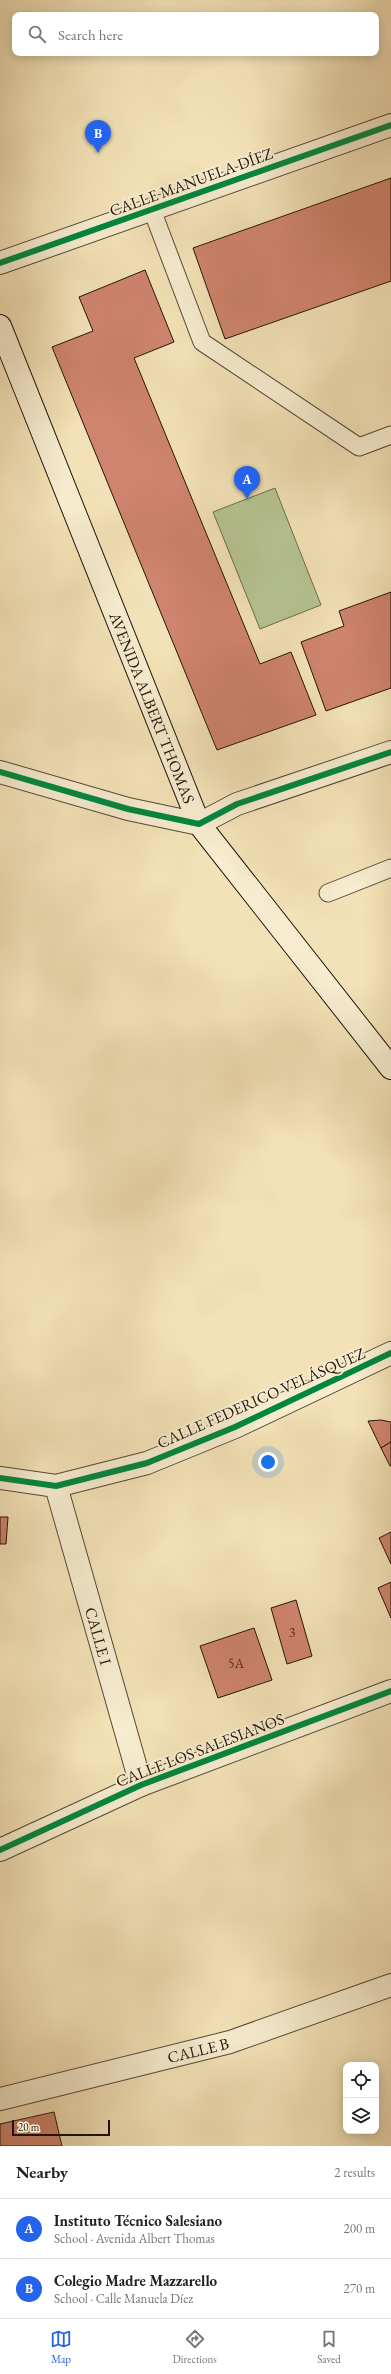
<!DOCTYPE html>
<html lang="en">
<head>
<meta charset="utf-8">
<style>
	:root { --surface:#fff; --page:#f2f2f2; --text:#222; --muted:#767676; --line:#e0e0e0; --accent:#2563eb }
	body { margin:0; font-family:"EB Garamond",serif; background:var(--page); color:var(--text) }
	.controls { position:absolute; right:12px; bottom:12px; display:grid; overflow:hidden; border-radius:8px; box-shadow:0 2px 10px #0003 }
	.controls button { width:36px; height:36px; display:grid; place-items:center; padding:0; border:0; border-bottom:1px solid var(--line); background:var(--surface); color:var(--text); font:20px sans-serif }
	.scale { position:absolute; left:12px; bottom:10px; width:98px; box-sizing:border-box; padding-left:4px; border:2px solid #221408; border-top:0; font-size:11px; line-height:14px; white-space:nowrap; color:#221408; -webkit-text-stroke:3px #f7ecd0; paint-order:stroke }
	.you { position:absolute; left:268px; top:1462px; width:14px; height:14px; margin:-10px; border:3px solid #fff; border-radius:50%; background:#1a73e8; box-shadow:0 0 0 6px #1a73e833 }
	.badge { display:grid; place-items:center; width:26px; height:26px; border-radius:50%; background:var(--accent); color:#fff; font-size:13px; font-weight:700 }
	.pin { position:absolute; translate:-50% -33px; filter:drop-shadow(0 1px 2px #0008) }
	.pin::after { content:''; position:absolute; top:21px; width:14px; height:12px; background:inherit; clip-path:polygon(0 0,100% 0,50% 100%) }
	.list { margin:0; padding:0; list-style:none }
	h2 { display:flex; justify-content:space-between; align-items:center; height:52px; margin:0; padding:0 16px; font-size:17px }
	h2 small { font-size:13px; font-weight:400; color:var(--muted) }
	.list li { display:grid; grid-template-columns:26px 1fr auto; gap:12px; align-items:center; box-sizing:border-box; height:60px; padding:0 16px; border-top:1px solid var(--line) }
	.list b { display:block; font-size:15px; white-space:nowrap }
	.list p { margin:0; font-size:13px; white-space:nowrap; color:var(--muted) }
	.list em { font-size:13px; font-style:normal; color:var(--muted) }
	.icon { flex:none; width:22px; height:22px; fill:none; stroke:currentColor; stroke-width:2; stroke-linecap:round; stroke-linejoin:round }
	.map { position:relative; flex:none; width:391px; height:2146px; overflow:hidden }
	.search { position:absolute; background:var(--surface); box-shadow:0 2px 10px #0003; left:12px; right:12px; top:12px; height:44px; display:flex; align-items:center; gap:10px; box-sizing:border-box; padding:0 14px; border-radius:8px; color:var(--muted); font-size:15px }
	.sheet { height:172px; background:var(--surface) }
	nav { display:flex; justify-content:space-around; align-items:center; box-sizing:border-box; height:56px; border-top:1px solid var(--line); background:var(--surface); font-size:11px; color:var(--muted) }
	nav a { display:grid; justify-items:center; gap:2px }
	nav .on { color:var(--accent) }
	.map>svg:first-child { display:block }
	.green { fill:#b6c492; stroke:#6c6c4d }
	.building { fill:#cf846d; stroke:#221408 }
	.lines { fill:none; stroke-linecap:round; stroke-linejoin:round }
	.service-casing { stroke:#564834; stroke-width:19 }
	.minor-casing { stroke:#564834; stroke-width:24 }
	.secondary-casing { stroke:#221408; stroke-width:24 }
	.service { stroke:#f7ecd0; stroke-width:17 }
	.minor { stroke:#f7ecd0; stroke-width:22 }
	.secondary { stroke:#f7ecd0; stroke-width:22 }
	.cycleway-casing { stroke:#f7ecd0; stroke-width:8 }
	.cycleway { stroke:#00873e; stroke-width:6 }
	.labels { text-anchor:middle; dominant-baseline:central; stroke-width:4; stroke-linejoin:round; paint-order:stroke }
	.number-label { font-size:14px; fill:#4d3021 }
	.street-label { font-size:16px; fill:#221408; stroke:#f7ecd0 }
</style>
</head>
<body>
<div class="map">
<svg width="391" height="2146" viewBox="0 0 391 2146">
	<rect width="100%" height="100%" fill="#f3e2b7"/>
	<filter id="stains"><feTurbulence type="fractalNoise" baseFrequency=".005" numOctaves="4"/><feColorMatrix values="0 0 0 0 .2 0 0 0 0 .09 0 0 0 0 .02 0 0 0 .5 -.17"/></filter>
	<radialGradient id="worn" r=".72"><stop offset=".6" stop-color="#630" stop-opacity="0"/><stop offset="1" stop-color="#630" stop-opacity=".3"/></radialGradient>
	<polygon class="green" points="275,488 321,605 260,629 213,512"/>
	<g class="building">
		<polygon points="391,178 391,281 225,339 193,248"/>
		<polygon points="145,270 174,342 134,358 260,664 291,652 316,715 217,750 52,347 93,331 79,297"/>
		<polygon points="391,592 391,688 326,711 301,642 344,626 339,611"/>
		<polygon points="381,1420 391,1422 391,1442 381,1448 368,1421"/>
		<polygon points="391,1442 391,1466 390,1466 381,1448"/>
		<polygon points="0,1517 8,1517 6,1544 0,1544"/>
		<polygon points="391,1532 391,1564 379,1538"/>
		<polygon points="391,1582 391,1618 378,1588"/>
		<polygon points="296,1600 312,1656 287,1664 271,1608"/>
		<polygon points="254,1628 272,1680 218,1698 200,1646"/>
		<polygon points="54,2112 62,2146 0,2146 0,2124"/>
	</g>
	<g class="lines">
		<g class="service-casing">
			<g id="service">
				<polyline points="152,210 202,342 359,447 391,435"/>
				<polyline points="328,893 391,868"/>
			</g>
		</g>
		<g class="minor-casing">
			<g id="minor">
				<polyline points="0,263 391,125"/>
				<polyline points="0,772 128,809 199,824 237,804 391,752"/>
				<polyline points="0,1478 56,1486 147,1463 235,1427 391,1353"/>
				<path id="s1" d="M56,1486L141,1785"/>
				<polyline points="0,1850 141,1785 391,1691"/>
				<path id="s2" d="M0,2099L230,2042L391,1985"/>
			</g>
		</g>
		<g class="secondary-casing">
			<g id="secondary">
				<path id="s3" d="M0,326L199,824L391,1068"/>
			</g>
		</g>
		<use href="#service" class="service"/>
		<use href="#minor" class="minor"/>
		<use href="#secondary" class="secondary"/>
		<g class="cycleway-casing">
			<g id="cycleway">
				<polyline points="0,263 391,125"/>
				<polyline points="0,772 128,809 199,824 237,804 391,752"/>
				<polyline points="0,1478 56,1486 147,1463 235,1427 391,1353"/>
				<polyline points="0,1850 141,1785 391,1691"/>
			</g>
		</g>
		<use href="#cycleway" class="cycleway"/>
	</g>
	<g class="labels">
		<g class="number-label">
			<text x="292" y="1632">3</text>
			<text x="236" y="1663">5A</text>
		</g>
		<g class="street-label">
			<text transform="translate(191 182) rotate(-20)">CALLE MANUELA DÍEZ</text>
			<text stroke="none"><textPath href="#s3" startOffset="411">AVENIDA ALBERT THOMAS</textPath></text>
			<text transform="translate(261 1398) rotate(-24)">CALLE FEDERICO VELÁSQUEZ</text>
			<text stroke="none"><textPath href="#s1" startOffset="156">CALLE I</textPath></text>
			<text transform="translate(200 1750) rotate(-21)">CALLE LOS SALESIANOS</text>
			<text stroke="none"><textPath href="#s2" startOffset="204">CALLE B</textPath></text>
		</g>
	</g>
	<rect width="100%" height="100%" filter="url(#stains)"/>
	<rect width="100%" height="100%" fill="url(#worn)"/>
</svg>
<div class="controls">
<button><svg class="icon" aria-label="locate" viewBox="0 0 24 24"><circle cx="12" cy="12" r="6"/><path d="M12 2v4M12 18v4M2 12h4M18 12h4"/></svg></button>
<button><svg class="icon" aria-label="layers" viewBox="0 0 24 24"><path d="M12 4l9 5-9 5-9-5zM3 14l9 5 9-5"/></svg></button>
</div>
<div class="scale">20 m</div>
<div class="you"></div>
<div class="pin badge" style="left:247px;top:499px">A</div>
<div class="pin badge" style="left:98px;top:153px">B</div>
<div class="search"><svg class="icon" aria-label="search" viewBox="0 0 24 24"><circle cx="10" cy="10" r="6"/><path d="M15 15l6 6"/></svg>Search here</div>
</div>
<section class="sheet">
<h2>Nearby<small>2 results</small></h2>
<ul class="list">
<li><span class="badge">A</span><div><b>Instituto Técnico Salesiano</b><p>School · Avenida Albert Thomas</p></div><em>200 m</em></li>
<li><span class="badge">B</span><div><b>Colegio Madre Mazzarello</b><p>School · Calle Manuela Díez</p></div><em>270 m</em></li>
</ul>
</section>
<nav>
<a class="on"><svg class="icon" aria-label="map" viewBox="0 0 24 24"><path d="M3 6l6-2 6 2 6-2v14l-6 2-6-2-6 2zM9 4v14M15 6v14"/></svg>Map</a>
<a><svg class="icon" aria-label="directions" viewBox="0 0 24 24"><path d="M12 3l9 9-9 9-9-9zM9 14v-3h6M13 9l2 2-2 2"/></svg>Directions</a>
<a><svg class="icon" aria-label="saved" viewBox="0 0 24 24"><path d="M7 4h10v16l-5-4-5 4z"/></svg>Saved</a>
</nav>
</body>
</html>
